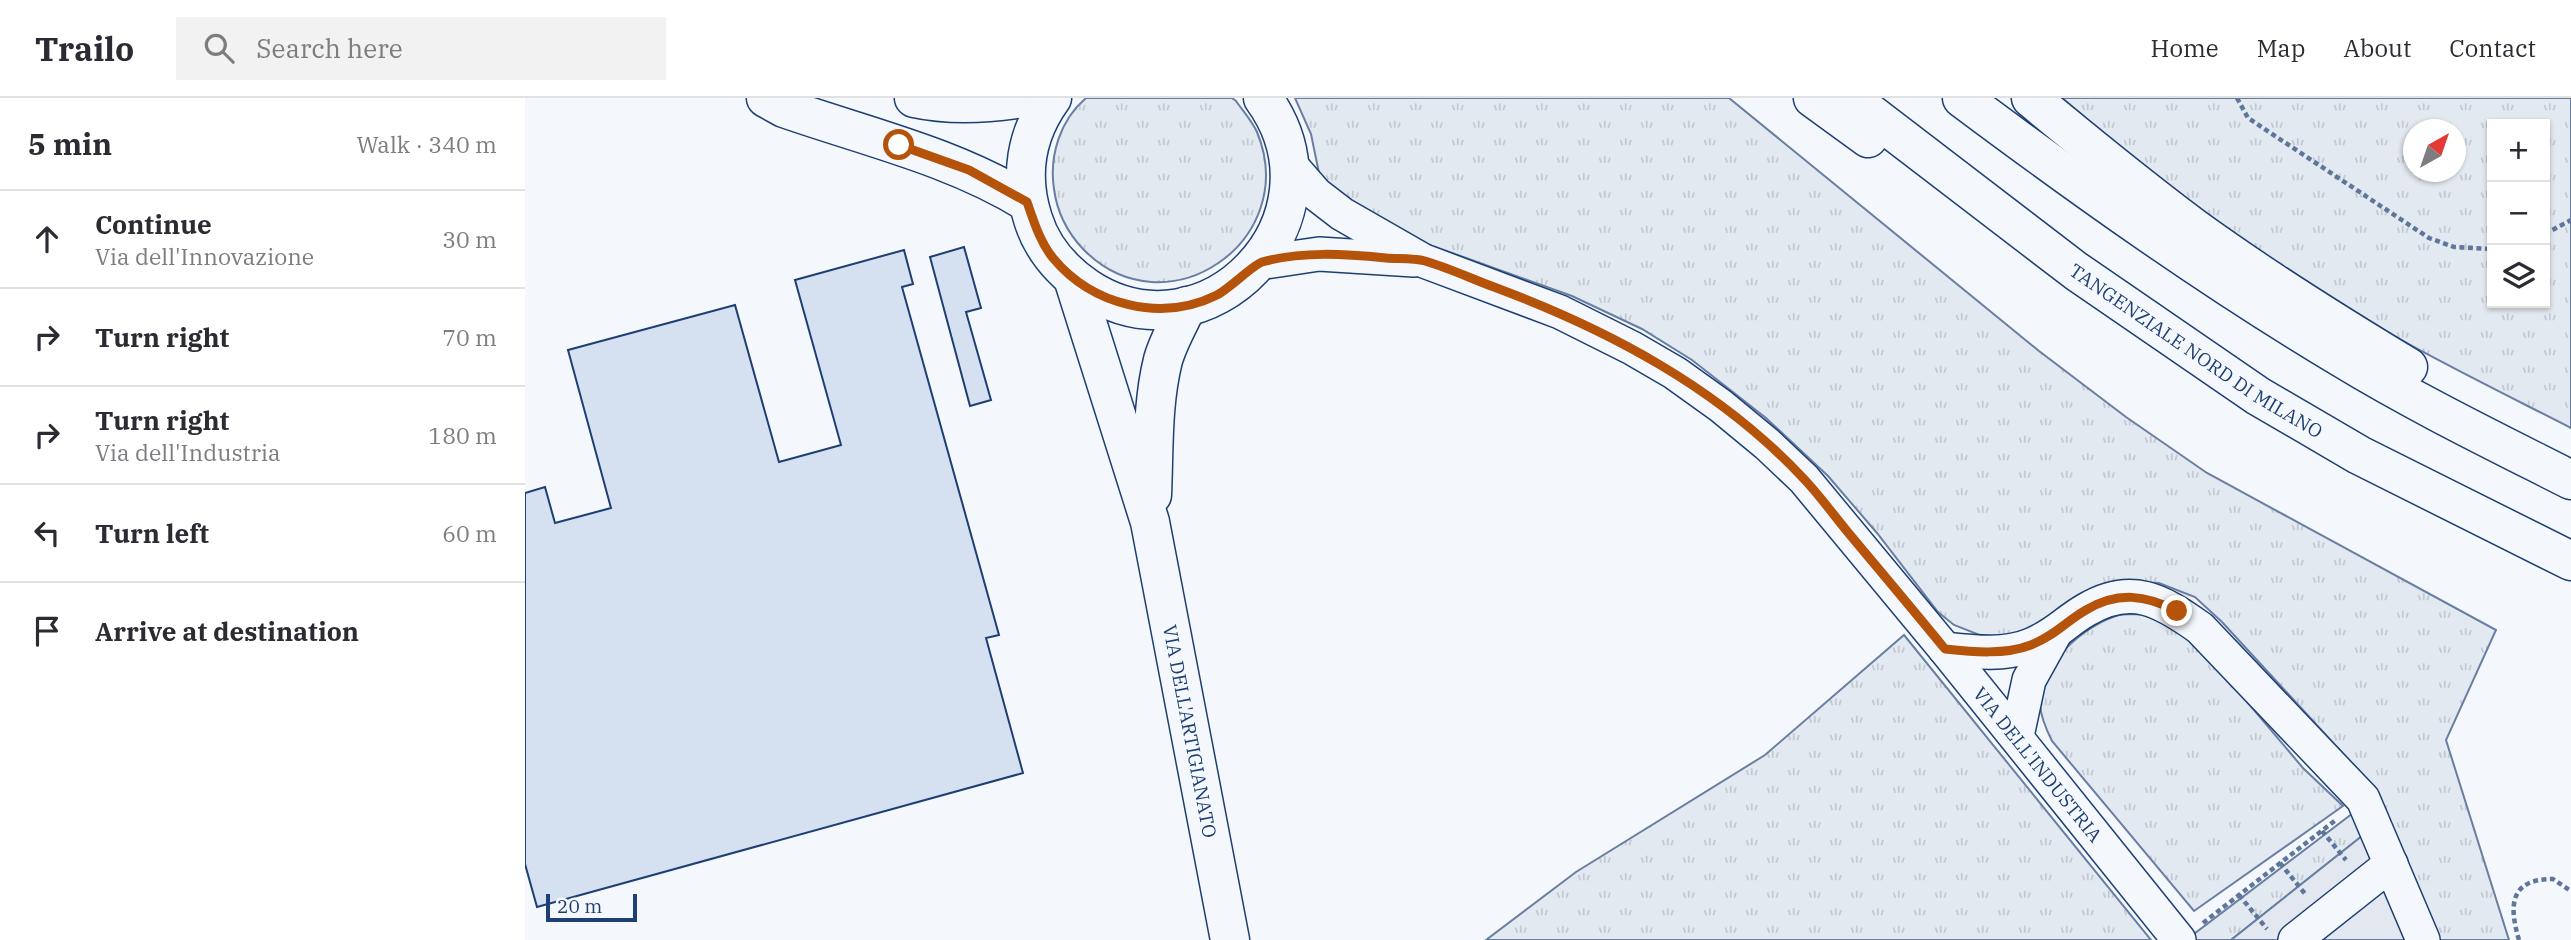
<!DOCTYPE html>
<html lang="en">
<head>
<meta charset="utf-8">
<style>
	:root { --surface:#fff; --page:#f2f2f3; --text:#2b2b33; --muted:#7c7c81; --line:#e1e1e2 }
	body { margin:0; font-family:"IBM Plex Serif",serif; background:var(--page); color:var(--text) }
	.controls { position:absolute; right:21px; top:21px; display:grid; overflow:hidden; border-radius:0px; box-shadow:0 2px 5px #0004 }
	.controls button { width:63px; height:63px; display:grid; place-items:center; padding:0; border:0; border-bottom:2px solid var(--line); background:var(--surface); color:var(--text); font:35px sans-serif }
	.compass { position:absolute; left:1878px; top:21px; width:63px; height:63px; border-radius:50%; background:var(--surface); box-shadow:0 2px 5px #0004; rotate:40deg }
	.scale { position:absolute; left:21px; bottom:18px; width:91px; box-sizing:border-box; padding-left:7px; border:4px solid #1d3f73; border-top:0; font-size:19px; line-height:24px; white-space:nowrap; color:#1d3f73; -webkit-text-stroke:5px #f4f7fb; paint-order:stroke }
	.stop { position:absolute; width:21px; height:21px; margin:-16px; border:5px solid #b45309; border-radius:50%; background:#fff }
	.stop.end { background:#b45309; border-color:#fff; box-shadow:0 2px 7px #0008 }
	.list { margin:0; padding:0; list-style:none }
	h2 { display:flex; justify-content:space-between; align-items:center; height:91px; margin:0; padding:0 28px; font-size:30px }
	h2 small { font-size:23px; font-weight:400; color:var(--muted) }
	.list li { display:grid; grid-template-columns:46px 1fr auto; gap:21px; align-items:center; box-sizing:border-box; height:98px; padding:0 28px; border-top:2px solid var(--line) }
	.list b { display:block; font-size:26px; white-space:nowrap }
	.list p { margin:0; font-size:23px; white-space:nowrap; color:var(--muted) }
	.list em { font-size:23px; font-style:normal; color:var(--muted) }
	.icon { flex:none; width:38px; height:38px; fill:none; stroke:currentColor; stroke-width:2; stroke-linecap:round; stroke-linejoin:round }
	.map { position:relative; flex:none; width:2046px; height:842px; overflow:hidden }
	header { display:flex; align-items:center; gap:42px; box-sizing:border-box; height:98px; padding:0 35px; background:var(--surface); border-bottom:2px solid var(--line) }
	header strong { font-size:33px }
	nav { display:flex; gap:38px; margin-inline-start:auto; font-size:24px }
	.search { width:490px; height:63px; background:var(--page); display:flex; align-items:center; gap:18px; box-sizing:border-box; padding:0 24px; border-radius:0px; color:var(--muted); font-size:26px }
	main { display:flex }
	aside { flex:1; background:var(--surface) }
	.map>svg:first-child { display:block }
	.grass { fill:url(#grass-tufts); stroke:#687fa3; stroke-width:2; fill-rule:evenodd }
	.parking { fill:#e3e8f0; stroke:#687fa3; stroke-width:2 }
	.building { fill:#d5e0f0; stroke:#1d3f73; stroke-width:2 }
	.lines { fill:none; stroke-linecap:round; stroke-linejoin:round }
	.minor-casing { stroke:#1d3f73; stroke-width:36 }
	.major-casing { stroke:#1d3f73; stroke-width:41 }
	.highway-casing { stroke:#1d3f73; stroke-width:41 }
	.path { stroke:#5e769c; stroke-width:4.5; stroke-dasharray:5 3.5; stroke-linecap:butt }
	.minor { stroke:#f4f7fb; stroke-width:33 }
	.major { stroke:#f4f7fb; stroke-width:38 }
	.highway { stroke:#f4f7fb; stroke-width:38 }
	.route { stroke:#b45309; stroke-width:9 }
	.labels { text-anchor:middle; dominant-baseline:central; stroke-width:5; stroke-linejoin:round; paint-order:stroke }
	.street-label { font-size:19px; fill:#1d3f73; stroke:#f4f7fb }
</style>
</head>
<body>
<header>
<strong>Trailo</strong>
<div class="search"><svg class="icon" aria-label="search" viewBox="0 0 24 24"><circle cx="10" cy="10" r="6"/><path d="M15 15l6 6"/></svg>Search here</div>
<nav><a>Home</a><a>Map</a><a>About</a><a>Contact</a></nav>
</header>
<main>
<aside>
<h2>5 min<small>Walk · 340 m</small></h2>
<ul class="list">
<li><svg class="icon" aria-label="ahead" viewBox="0 0 24 24"><path d="M12 20V5M6 11l6-6 6 6"/></svg><div><b>Continue</b><p>Via dell'Innovazione</p></div><em>30 m</em></li>
<li><svg class="icon" aria-label="right" viewBox="0 0 24 24"><path d="M7 20v-9h11M14 6l5 5-5 5"/></svg><div><b>Turn right</b></div><em>70 m</em></li>
<li><svg class="icon" aria-label="right" viewBox="0 0 24 24"><path d="M7 20v-9h11M14 6l5 5-5 5"/></svg><div><b>Turn right</b><p>Via dell'Industria</p></div><em>180 m</em></li>
<li><svg class="icon" aria-label="left" viewBox="0 0 24 24"><path d="M17 20v-9H6M10 6l-5 5 5 5"/></svg><div><b>Turn left</b></div><em>60 m</em></li>
<li><svg class="icon" aria-label="arrive" viewBox="0 0 24 24"><path d="M6 21V4h12l-3 4 3 4H6"/></svg><div><b>Arrive at destination</b></div></li>
</ul>
</aside>
<div class="map">
<svg width="2046" height="842" viewBox="0 0 2046 842">
	<defs>
		<pattern id="grass-tufts" width="24" height="20" patternUnits="userSpaceOnUse" patternTransform="scale(1.75)"><rect width="24" height="20" fill="#e3e9f0"/><path d="M3 7l-1-3M5 7V3M7 7l1-3M15 17l-1-3M17 17v-4M19 17l1-3" fill="none" stroke="#c2c9d1"/></pattern>
	</defs>
	<rect width="100%" height="100%" fill="#f4f7fb"/>
	<g class="grass">
		<path d="M561,0H707L711,3C718,13 727,23 732,34C777,143 641,236 558,151C542,134 532,114 529,91C524,58 535,22 561,0Z"/>
		<polygon points="770,0 1204,0 1514,253 1601,319 1682,375 1971,532 1921,642 1984,842 1909,842 1846,686 1697,524 1670,499 1634,485 1607,484 1507,535 1467,542 1429,527 1413,514 1352,435 1303,378 1241,320 1167,262 1117,231 1047,198 877,137 796,85 786,36"/>
		<path d="M1537,0H2046V330C1958,285 1867,241 1784,187C1697,131 1616,67 1537,0ZM1967,26H2020V205H1967ZM1888,32H1930V74H1888Z"/>
		<path d="M1616,516L1663,534L1778,670L1818,708L1669,813L1527,643C1521,631 1516,620 1515,607C1513,567 1559,527 1594,517C1601,516 1609,516 1616,516Z"/>
		<polygon points="1379,537 1626,842 961,842 1051,774 1240,657"/>
		<polygon points="1832,712 1842,734 1706,842 1661,842"/>
	</g>
	<polygon class="parking" points="1842,734 1886,842 1706,842"/>
	<g class="building">
		<polygon points="439,149 456,210 441,214 466,302 445,308 405,159"/>
		<polygon points="379,152 388,186 377,189 474,537 461,540 498,675 12,809 0,766 0,395 20,389 30,425 86,410 43,252 210,207 254,364 316,347 270,182"/>
	</g>
	<g class="lines">
		<g class="minor-casing">
			<g id="minor">
				<path id="s1" d="M764,65L791,96L817,116L899,163L1035,214L1107,250L1150,275L1196,308L1242,346L1279,381L1420,551L1654,842"/>
				<polyline points="733,165 794,156 889,162"/>
				<path d="M1420,551C1448,554 1480,558 1506,547C1531,537 1540,524 1561,512C1606,485 1636,502 1675,530L1838,701L1898,842"/>
				<polyline points="1492,638 1504,582 1529,537"/>
				<polyline points="1770,842 1866,766"/>
			</g>
		</g>
		<g class="major-casing">
			<g id="major">
				<path d="M241,0L259,10C342,39 427,58 502,104"/>
				<path d="M389,0C426,8 461,6 498,0"/>
				<path d="M527,0C501,36 494,78 508,121C517,150 537,173 562,190C682,269 825,120 738,0"/>
				<path id="s2" d="M548,180L625,424L705,842"/>
				<path d="M627,397C629,352 627,306 638,262C643,244 654,225 662,208"/>
			</g>
		</g>
		<g class="highway-casing">
			<g id="highway">
				<polyline points="1288,0 1343,40"/>
				<path id="s3" d="M1325,0L1551,173L1733,298L1834,357L2046,463"/>
				<path d="M1437,0C1560,92 1685,181 1817,260C1891,305 1969,343 2046,382"/>
				<path d="M1506,0C1559,44 1613,88 1669,130C1738,180 1810,225 1883,269"/>
			</g>
		</g>
		<g class="path">
			<polyline points="1712,0 1723,20 1904,140 1929,149 1967,151"/>
			<polyline points="2020,136 2046,122"/>
			<polyline points="1797,733 1821,762"/>
			<polyline points="1755,765 1781,797"/>
			<polyline points="1714,797 1742,831"/>
			<polyline points="1678,825 1812,721"/>
			<path d="M1994,842C1984,808 1984,781 2028,781L2046,793"/>
		</g>
		<use href="#minor" class="minor"/>
		<use href="#major" class="major"/>
		<use href="#highway" class="highway"/>
	</g>
	<g class="lines">
		<path class="route" d="M374,47L444,72L502,104C509,124 515,144 528,160C567,207 636,225 692,197C705,190 728,167 737,164C777,153 820,156 861,160C874,161 888,160 900,163C924,170 947,181 969,189C1084,232 1194,290 1279,381C1296,399 1310,419 1326,438C1357,475 1389,513 1420,551C1448,554 1480,557 1506,547C1531,537 1540,524 1561,512C1593,493 1621,497 1652,513"/>
	</g>
	<g class="labels">
		<g class="street-label">
			<text stroke="none"><textPath href="#s3" startOffset="429">TANGENZIALE NORD DI MILANO</textPath></text>
			<text stroke="none"><textPath href="#s2" startOffset="469">VIA DELL'ARTIGIANATO</textPath></text>
			<text stroke="none"><textPath href="#s1" startOffset="980">VIA DELL'INDUSTRIA</textPath></text>
		</g>
	</g>
</svg>
<div class="controls">
<button>+</button>
<button>−</button>
<button><svg class="icon" aria-label="layers" viewBox="0 0 24 24"><path d="M12 4l9 5-9 5-9-5zM3 14l9 5 9-5"/></svg></button>
</div>
<svg class="compass" viewBox="-18 -18 36 36"><path d="M0-13l5 13h-10z" fill="#e53935"/><path d="M0 13l5-13h-10z" fill="#7c7c81"/></svg>
<div class="scale">20 m</div>
<div class="stop" style="left:374px;top:47px"></div>
<div class="stop end" style="left:1652px;top:513px"></div>
</div>
</main>
</body>
</html>
